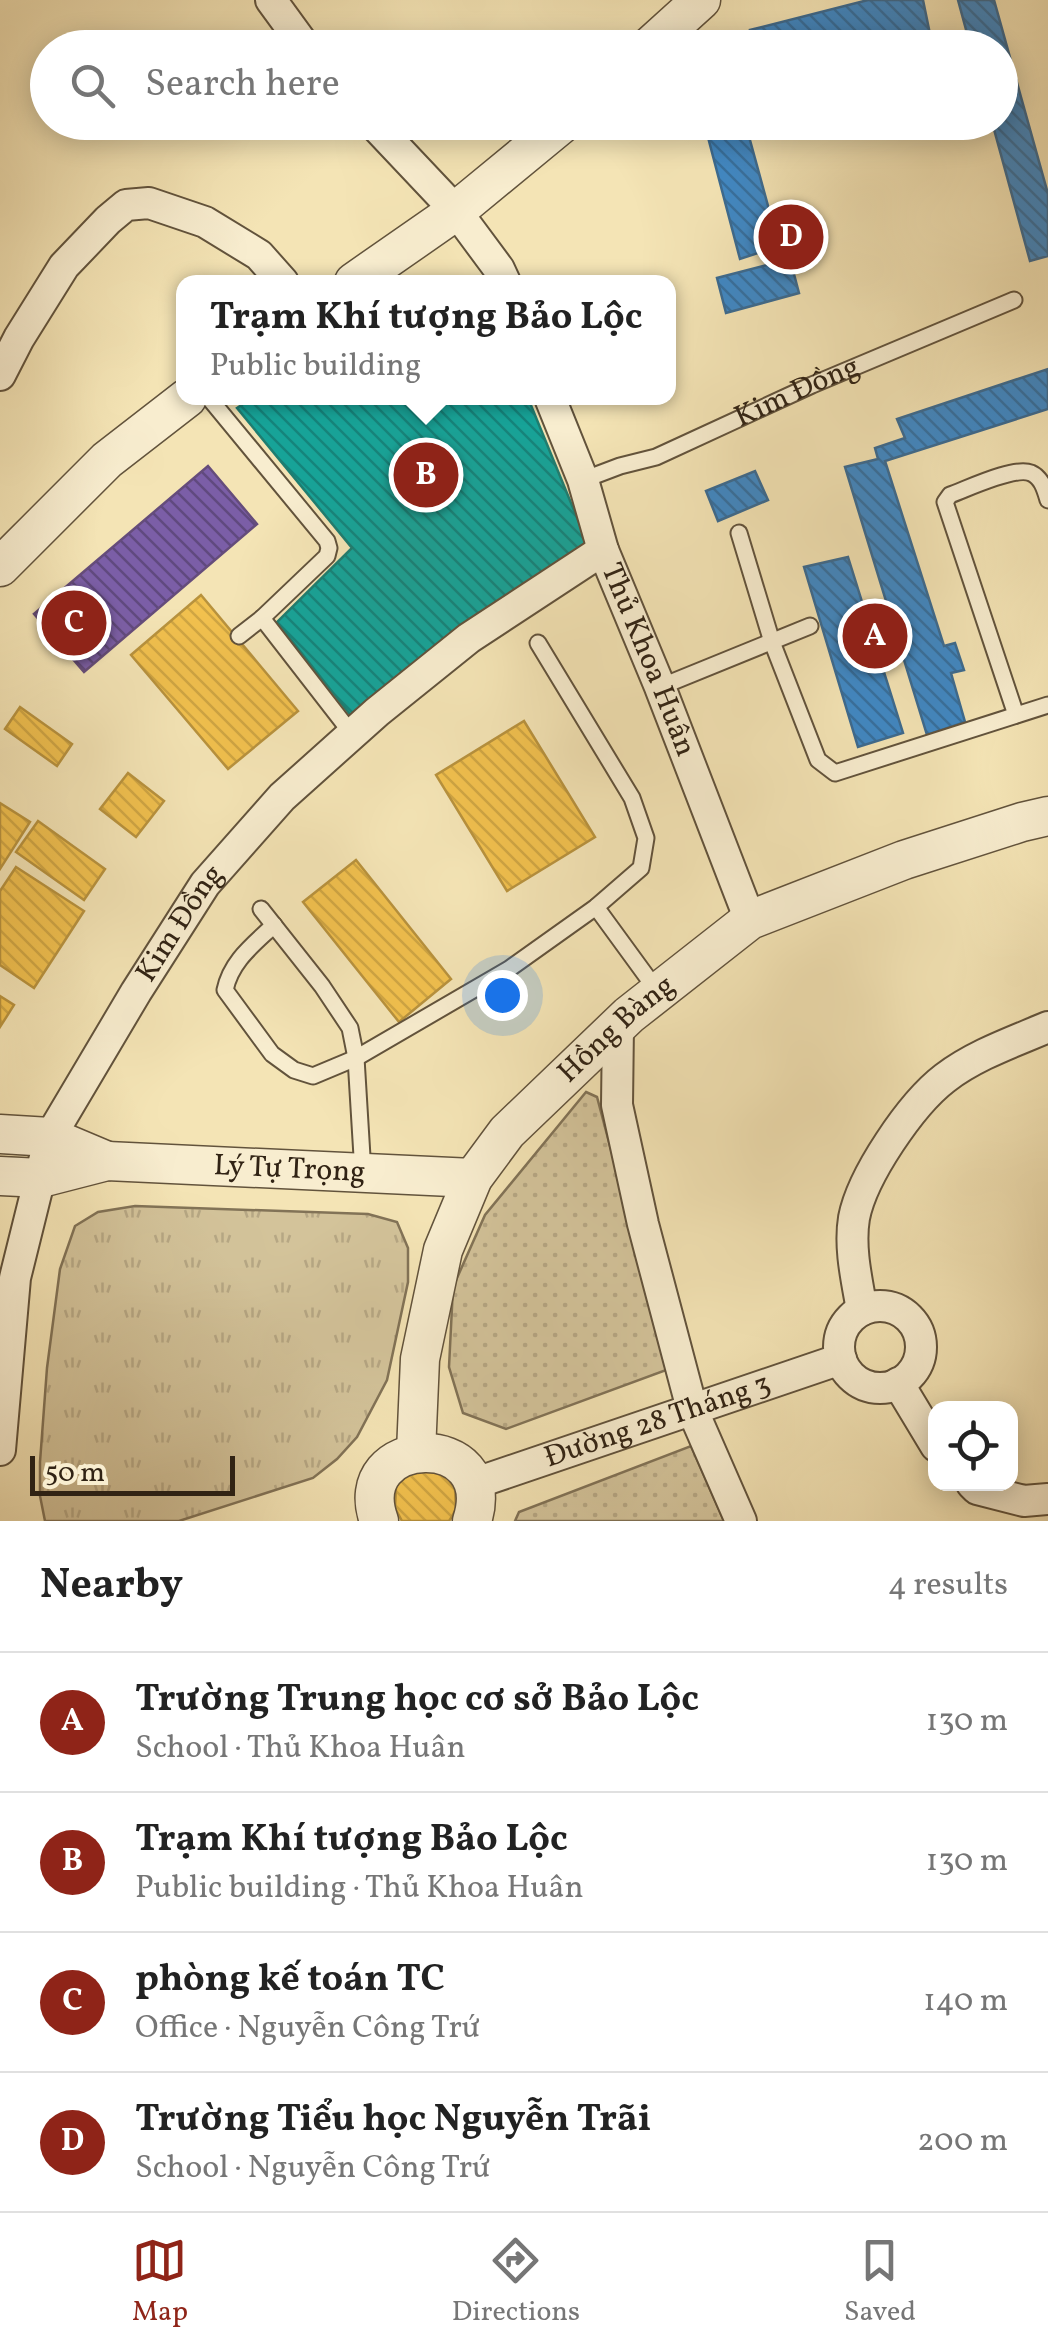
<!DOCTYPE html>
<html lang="en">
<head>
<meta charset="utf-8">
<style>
	:root { --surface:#fff; --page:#f2f2f2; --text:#222; --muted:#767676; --line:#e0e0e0; --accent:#8f2418 }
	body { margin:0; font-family:Vollkorn,serif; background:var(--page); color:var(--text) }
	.controls { position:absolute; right:30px; bottom:30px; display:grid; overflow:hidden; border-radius:20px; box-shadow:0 5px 25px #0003 }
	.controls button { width:90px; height:90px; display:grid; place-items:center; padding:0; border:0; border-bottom:2px solid var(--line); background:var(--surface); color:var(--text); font:50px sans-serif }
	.scale { position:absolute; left:30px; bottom:25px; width:205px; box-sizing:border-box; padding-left:10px; border:5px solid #312314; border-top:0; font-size:28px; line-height:35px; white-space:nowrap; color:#312314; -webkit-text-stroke:8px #f8edcf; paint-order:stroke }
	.you { position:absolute; left:502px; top:995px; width:35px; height:35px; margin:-25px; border:8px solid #fff; border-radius:50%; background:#1a73e8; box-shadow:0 0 0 15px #1a73e833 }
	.badge { display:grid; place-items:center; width:65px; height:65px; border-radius:50%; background:var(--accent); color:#fff; font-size:32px; font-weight:700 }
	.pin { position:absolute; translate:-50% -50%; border:5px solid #fff; box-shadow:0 2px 10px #0006 }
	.popup { position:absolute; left:176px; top:275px; width:500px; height:130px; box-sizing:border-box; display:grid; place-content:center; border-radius:20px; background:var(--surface); filter:drop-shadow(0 2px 8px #0005); font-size:32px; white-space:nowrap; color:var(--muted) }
	.popup b { font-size:38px; color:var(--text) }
	.popup::after { content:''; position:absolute; left:50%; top:100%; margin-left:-20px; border:20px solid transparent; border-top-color:var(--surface) }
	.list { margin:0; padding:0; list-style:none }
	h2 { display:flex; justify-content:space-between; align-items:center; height:130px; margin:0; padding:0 40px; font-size:42px }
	h2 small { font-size:32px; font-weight:400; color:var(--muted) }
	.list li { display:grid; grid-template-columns:65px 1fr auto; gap:30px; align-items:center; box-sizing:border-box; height:140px; padding:0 40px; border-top:2px solid var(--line) }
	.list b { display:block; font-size:38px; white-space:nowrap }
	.list p { margin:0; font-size:32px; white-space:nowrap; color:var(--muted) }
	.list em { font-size:32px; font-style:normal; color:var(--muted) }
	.icon { flex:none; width:55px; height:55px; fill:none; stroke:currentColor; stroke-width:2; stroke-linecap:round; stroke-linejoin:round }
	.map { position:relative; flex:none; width:1048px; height:1521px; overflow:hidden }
	.search { position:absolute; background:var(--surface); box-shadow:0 5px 25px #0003; left:30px; right:30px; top:30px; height:110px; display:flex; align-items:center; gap:25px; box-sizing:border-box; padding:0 35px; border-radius:55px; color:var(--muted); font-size:38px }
	.sheet { height:690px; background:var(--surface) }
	nav { display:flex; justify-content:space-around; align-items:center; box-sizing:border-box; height:140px; border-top:2px solid var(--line); background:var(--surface); font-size:28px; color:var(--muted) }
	nav a { display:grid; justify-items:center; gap:5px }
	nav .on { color:var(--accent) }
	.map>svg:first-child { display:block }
	.grass { fill:url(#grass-dots); stroke:#827357; stroke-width:2.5 }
	.park { fill:url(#park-tufts); stroke:#827357; stroke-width:2.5 }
	.homes { fill:url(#homes-back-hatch); stroke:#b8923d; stroke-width:2.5 }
	.offices { fill:url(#offices-back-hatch); stroke:#654c7b; stroke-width:2.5 }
	.schools { fill:url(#schools-back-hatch); stroke:#3b6a90; stroke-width:2.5 }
	.public { fill:url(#public-back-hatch); stroke:#1f7d70; stroke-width:2.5 }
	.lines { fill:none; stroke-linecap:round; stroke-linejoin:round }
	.service-casing { stroke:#62533c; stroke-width:19 }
	.minor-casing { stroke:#62533c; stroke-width:34 }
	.tertiary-casing { stroke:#62533c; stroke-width:41 }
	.service { stroke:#f8edcf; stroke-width:15 }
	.minor { stroke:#f8edcf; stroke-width:30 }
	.tertiary { stroke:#f8edcf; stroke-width:38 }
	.labels { text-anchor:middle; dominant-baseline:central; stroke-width:10; stroke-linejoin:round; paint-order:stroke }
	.street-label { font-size:30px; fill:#312314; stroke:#f8edcf }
</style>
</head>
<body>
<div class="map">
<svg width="1048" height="1521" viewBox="0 0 1048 1521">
	<defs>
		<pattern id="grass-dots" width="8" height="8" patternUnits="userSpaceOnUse" patternTransform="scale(2.5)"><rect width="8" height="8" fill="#d3c39a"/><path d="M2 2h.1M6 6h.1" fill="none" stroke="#b6a784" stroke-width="1.8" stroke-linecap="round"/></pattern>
		<pattern id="park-tufts" width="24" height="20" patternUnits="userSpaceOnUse" patternTransform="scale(2.5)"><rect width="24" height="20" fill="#d3c39a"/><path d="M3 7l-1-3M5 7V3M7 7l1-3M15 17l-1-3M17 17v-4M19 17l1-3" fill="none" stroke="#b6a784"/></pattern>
		<pattern id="homes-back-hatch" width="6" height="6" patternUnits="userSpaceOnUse" patternTransform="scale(2.5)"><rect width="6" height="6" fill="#f2c14e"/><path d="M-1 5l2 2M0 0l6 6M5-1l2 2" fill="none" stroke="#d0a643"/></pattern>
		<pattern id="offices-back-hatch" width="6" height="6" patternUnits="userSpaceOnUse" patternTransform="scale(2.5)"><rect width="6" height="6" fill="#7b5ea7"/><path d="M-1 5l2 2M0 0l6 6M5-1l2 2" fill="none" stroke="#60497f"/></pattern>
		<pattern id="schools-back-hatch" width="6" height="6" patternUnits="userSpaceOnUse" patternTransform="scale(2.5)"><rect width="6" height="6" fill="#3f88c5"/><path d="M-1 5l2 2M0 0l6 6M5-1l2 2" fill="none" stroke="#356f9f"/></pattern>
		<pattern id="public-back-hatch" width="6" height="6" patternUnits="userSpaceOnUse" patternTransform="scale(2.5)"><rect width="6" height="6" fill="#17a398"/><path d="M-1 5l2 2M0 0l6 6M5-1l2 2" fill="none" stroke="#15847b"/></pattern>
	</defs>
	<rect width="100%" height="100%" fill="#f4e4b5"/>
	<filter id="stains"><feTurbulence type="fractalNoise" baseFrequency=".002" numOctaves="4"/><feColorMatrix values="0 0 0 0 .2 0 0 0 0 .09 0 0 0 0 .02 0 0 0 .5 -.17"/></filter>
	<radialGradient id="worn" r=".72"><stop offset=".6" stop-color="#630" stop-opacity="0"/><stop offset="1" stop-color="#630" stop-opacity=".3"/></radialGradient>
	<g class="grass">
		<polygon points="586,1092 597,1097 669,1369 506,1429 463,1413 449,1367 453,1287 485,1215"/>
		<polygon points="691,1446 724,1521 515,1521 519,1512"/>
	</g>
	<polygon class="park" points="135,1206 368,1214 397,1222 408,1248 408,1282 387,1380 357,1437 337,1459 313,1478 179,1521 45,1521 40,1496 40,1462 47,1368 60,1269 75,1226 98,1212"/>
	<g class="homes">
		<polygon points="486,466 499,485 468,508 455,489"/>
		<polygon points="417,471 448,510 408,541 377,502"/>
		<polygon points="201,595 298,711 228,769 131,655"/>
		<polygon points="20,707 72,744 57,766 5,729"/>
		<polygon points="524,721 595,837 507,891 436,775"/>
		<polygon points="128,773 164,801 136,837 100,809"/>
		<polygon points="0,803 30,822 0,869"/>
		<polygon points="38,821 105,869 84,900 16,852"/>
		<polygon points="356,860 451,979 399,1022 303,902"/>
		<polygon points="16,867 84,911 34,988 0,965 0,891"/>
		<polygon points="0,996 14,1005 0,1027"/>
		<polygon points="431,1469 449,1480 455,1489 456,1509 451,1518 449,1521 402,1521 395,1508 396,1487 402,1478 411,1472"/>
	</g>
	<polygon class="offices" points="208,466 257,524 84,672 34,614"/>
	<g class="schools">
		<polygon points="868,0 923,0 930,34 880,48 754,48 750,30"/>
		<polygon points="958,0 994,0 1048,194 1048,256 1030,261 992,122 1000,122 1000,48 971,48"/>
		<polygon points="704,122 745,122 779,246 740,259"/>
		<polygon points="790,259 799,293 726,313 717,278"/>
		<polygon points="1048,369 1048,409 885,461 944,646 955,643 964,670 951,673 965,722 927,735 845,467 878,459 875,448 905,438 897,419"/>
		<polygon points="755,471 768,500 718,521 706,491"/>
		<polygon points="848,557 903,733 858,747 804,567"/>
	</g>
	<polygon class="public" points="252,398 528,398 587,542 406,669 352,717 277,622 352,548 237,408"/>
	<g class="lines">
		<g class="service-casing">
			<g id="service">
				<polyline points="209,398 327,541 329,548 327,556 262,618 239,636"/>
				<path id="s1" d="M583,480L620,466L656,457L812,385L1014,300"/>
				<polyline points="739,533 772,642 818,760 835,773 1048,705"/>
				<polyline points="262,618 352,734"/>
				<polyline points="660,687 810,626"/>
				<path d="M1016,715L945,502L950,495C967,489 1014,466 1031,473C1042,478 1045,490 1048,500"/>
				<polyline points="596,907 658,992"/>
				<polyline points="261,909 322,986 350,1028 356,1058 363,1173"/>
				<path d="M274,925C253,945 231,961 225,990L272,1054L294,1070L313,1076L356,1058L509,969L596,907L641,868L646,838L632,798L538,643"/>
			</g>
		</g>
		<g class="minor-casing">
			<g id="minor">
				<polyline points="271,0 306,48"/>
				<polyline points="372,122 456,211 499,269 505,282"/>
				<polyline points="0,375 19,338 64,266 108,220 126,205 149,203 205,222 259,255 283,282"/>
				<path id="s2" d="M550,398L583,480L603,550L660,687L750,920"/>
				<polyline points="618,1025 617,1105 643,1224 692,1409 741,1521"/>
				<circle cx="880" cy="1347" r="41"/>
				<path d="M862,1310C857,1281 849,1248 854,1218C862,1176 911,1104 945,1078C975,1055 1013,1042 1048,1027"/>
				<polyline points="898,1383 936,1446"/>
				<path id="s3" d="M0,1450L15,1278L50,1137L136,992L205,884L282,797L377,712L469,638L603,550"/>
				<path id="s4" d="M473,1484L841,1359"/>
				<polyline points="972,1484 977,1489 1024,1501 1048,1499"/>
			</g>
		</g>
		<g class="tertiary-casing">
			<g id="tertiary">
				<polyline points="648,48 701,0"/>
				<polyline points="354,282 456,211 564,122"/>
				<polyline points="0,567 107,460 187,398"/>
				<polyline points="0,1134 50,1137 107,1161"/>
				<path id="s5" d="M0,1176L41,1178L107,1161L473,1178"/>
				<path id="s6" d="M416,1452L420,1359L443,1250L473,1178L507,1132L629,1015L750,920L904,860L1022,822L1048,816"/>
				<path d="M379,1521C347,1433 502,1428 472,1521"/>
			</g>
		</g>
		<use href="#service" class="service"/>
		<use href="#minor" class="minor"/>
		<use href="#tertiary" class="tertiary"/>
	</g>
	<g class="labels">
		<g class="street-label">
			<text stroke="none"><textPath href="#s1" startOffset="232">Kim Đồng</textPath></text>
			<text stroke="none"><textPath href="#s2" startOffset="280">Thủ Khoa Huân</textPath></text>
			<text stroke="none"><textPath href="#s3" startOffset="568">Kim Đồng</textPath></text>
			<text stroke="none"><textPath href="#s6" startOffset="490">Hồng Bàng</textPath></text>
			<text stroke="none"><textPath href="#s5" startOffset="292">Lý Tự Trọng</textPath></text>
			<text stroke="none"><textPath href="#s4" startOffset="195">Đường 28 Tháng 3</textPath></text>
		</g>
	</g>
	<rect width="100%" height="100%" filter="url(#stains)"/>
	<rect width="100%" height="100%" fill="url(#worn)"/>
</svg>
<div class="controls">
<button><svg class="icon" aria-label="locate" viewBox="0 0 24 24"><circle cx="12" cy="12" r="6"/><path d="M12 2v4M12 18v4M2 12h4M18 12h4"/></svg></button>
</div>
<div class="scale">50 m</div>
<div class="you"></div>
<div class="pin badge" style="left:875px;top:636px">A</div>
<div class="pin badge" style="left:426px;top:475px">B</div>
<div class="popup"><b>Trạm Khí tượng Bảo Lộc</b>Public building</div>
<div class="pin badge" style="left:74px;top:623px">C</div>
<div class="pin badge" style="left:791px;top:237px">D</div>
<div class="search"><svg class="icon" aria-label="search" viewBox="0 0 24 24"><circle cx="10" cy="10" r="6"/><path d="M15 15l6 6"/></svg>Search here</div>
</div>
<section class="sheet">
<h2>Nearby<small>4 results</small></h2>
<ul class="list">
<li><span class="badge">A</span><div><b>Trường Trung học cơ sở Bảo Lộc</b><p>School · Thủ Khoa Huân</p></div><em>130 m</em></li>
<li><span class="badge">B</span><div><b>Trạm Khí tượng Bảo Lộc</b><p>Public building · Thủ Khoa Huân</p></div><em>130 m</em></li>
<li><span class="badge">C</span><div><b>phòng kế toán TC</b><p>Office · Nguyễn Công Trứ</p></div><em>140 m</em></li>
<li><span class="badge">D</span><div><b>Trường Tiểu học Nguyễn Trãi</b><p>School · Nguyễn Công Trứ</p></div><em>200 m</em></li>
</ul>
</section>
<nav>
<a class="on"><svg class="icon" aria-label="map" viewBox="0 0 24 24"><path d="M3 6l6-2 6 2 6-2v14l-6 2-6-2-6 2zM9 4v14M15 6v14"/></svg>Map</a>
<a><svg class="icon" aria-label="directions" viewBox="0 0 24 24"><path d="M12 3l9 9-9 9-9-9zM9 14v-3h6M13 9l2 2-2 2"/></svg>Directions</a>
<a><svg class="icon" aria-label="saved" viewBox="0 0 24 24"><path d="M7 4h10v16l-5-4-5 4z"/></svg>Saved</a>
</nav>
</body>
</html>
